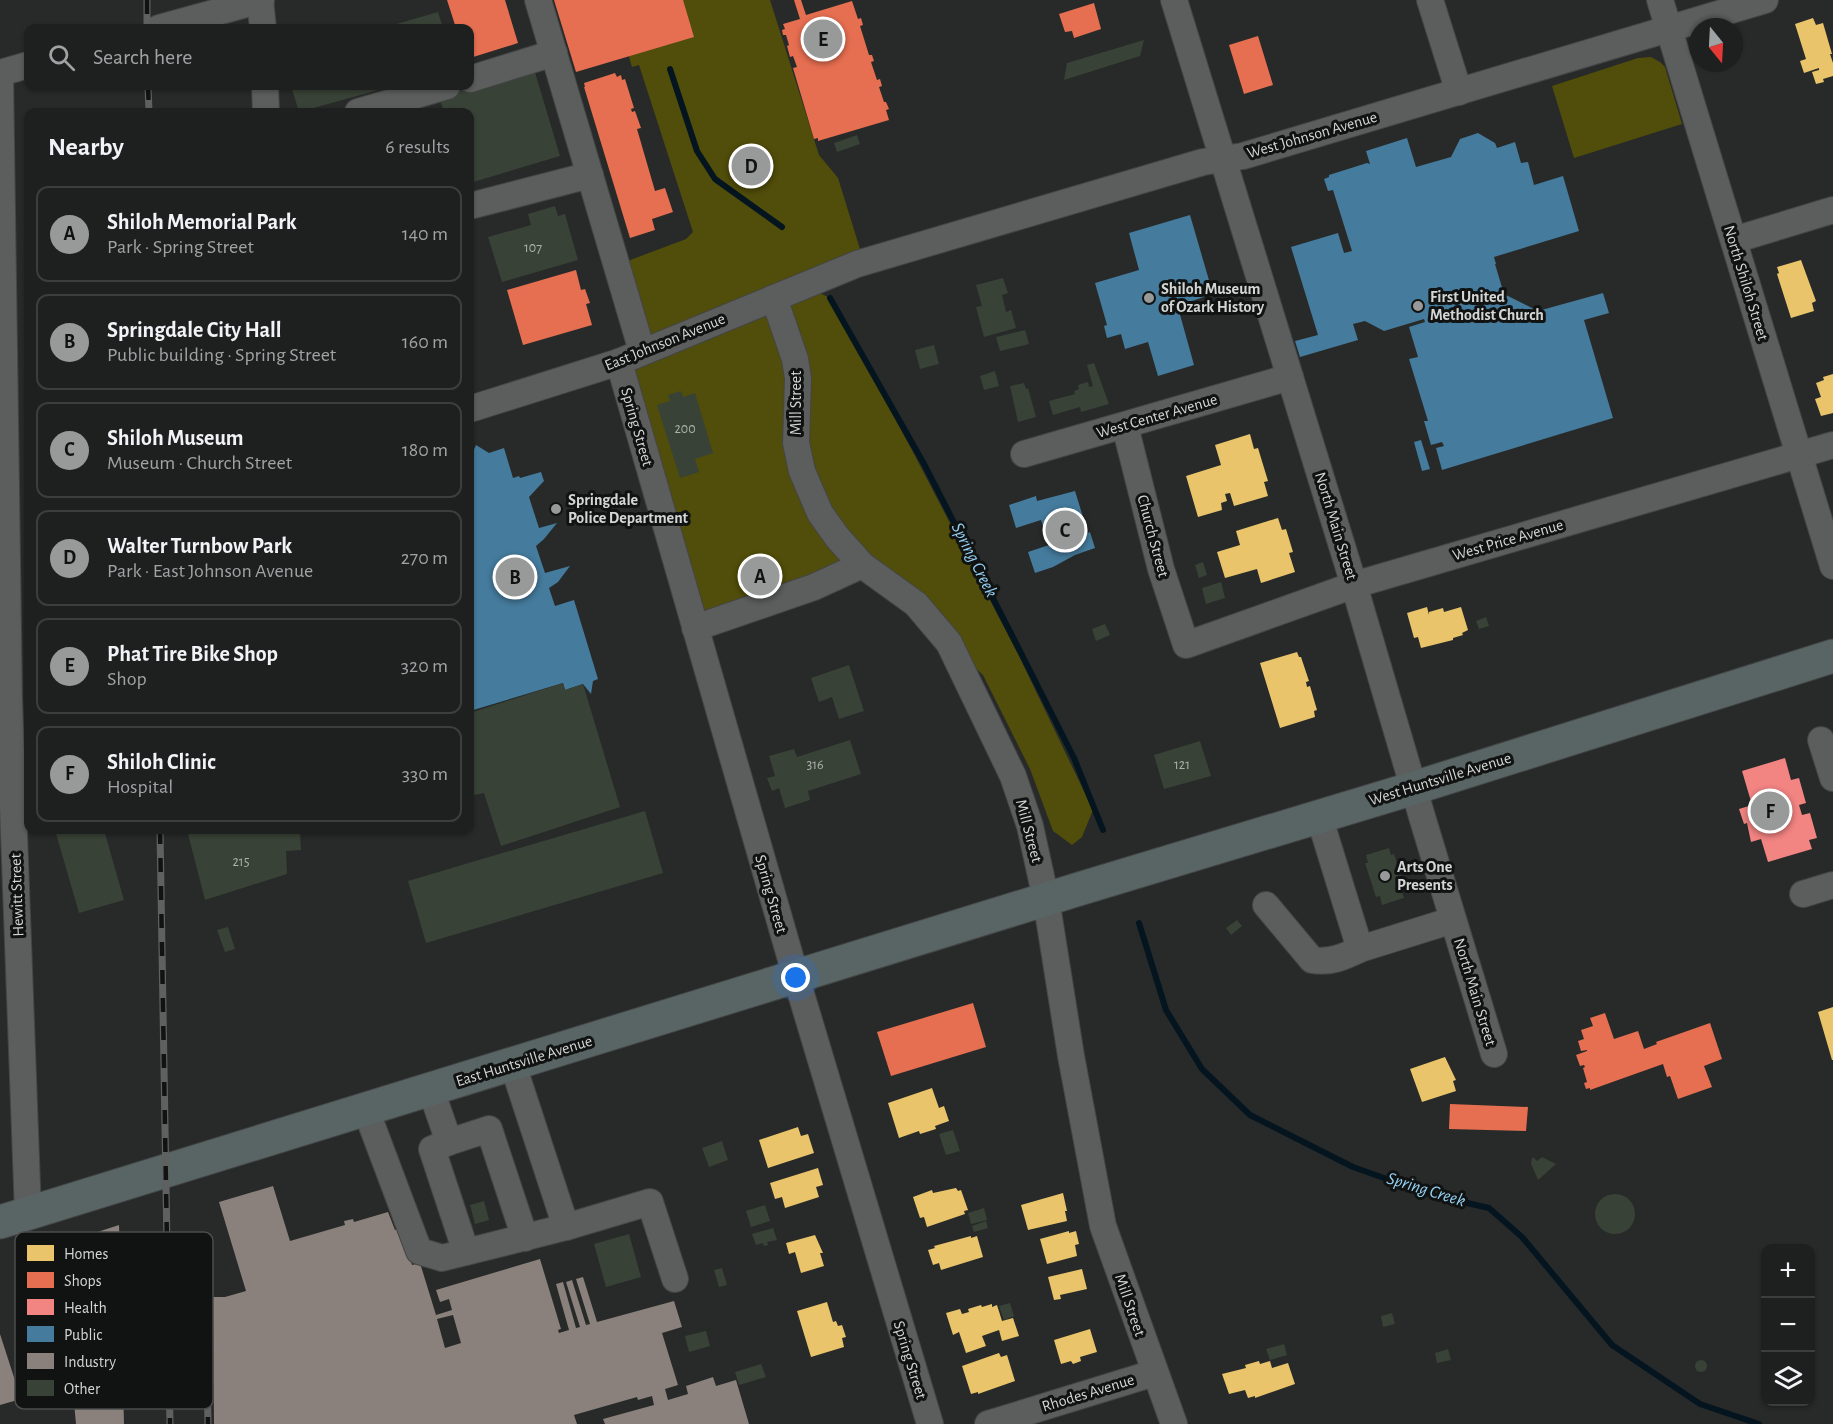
<!DOCTYPE html>
<html lang="en">
<head>
<meta charset="utf-8">
<style>
	:root { --surface:#1d201f; --page:#2a2d2c; --text:#f1f3f6; --muted:#a0a3a4; --line:#3b3e3d; --accent:#979a99 }
	body { margin:0; font-family:"Alegreya Sans",sans-serif; background:var(--page); color:var(--text) }
	.controls { position:absolute; right:18px; bottom:18px; display:grid; overflow:hidden; border-radius:12px; box-shadow:0 2px 4px #0004 }
	.controls button { width:54px; height:54px; display:grid; place-items:center; padding:0; border:0; border-bottom:2px solid var(--line); background:var(--surface); color:var(--text); font:30px sans-serif }
	.compass { position:absolute; left:1689px; top:18px; width:54px; height:54px; border-radius:50%; background:var(--surface); box-shadow:0 2px 4px #0004; rotate:162deg }
	.you { position:absolute; left:796px; top:978px; width:21px; height:21px; margin:-15px; border:4px solid #fff; border-radius:50%; background:#1a73e8; box-shadow:0 0 0 9px #1a73e833 }
	.badge { display:grid; place-items:center; width:39px; height:39px; border-radius:50%; background:var(--accent); color:#111; font-size:20px; font-weight:700 }
	.pin { position:absolute; translate:-50% -50%; border:3px solid #fff; box-shadow:0 2px 6px #0006 }
	.list { margin:0; padding:0; list-style:none }
	h2 { display:flex; justify-content:space-between; align-items:center; height:78px; margin:0; padding:0 24px; font-size:26px }
	h2 small { font-size:20px; font-weight:400; color:var(--muted) }
	.list li { display:grid; grid-template-columns:39px 1fr auto; gap:18px; align-items:center; box-sizing:border-box; height:96px; margin:0 12px 12px; padding:0 12px; border:2px solid var(--line); border-radius:12px }
	.list b { display:block; font-size:22px; white-space:nowrap }
	.list p { margin:0; font-size:20px; white-space:nowrap; color:var(--muted) }
	.list em { font-size:20px; font-style:normal; color:var(--muted) }
	.icon { flex:none; width:33px; height:33px; fill:none; stroke:currentColor; stroke-width:2; stroke-linecap:round; stroke-linejoin:round }
	.map { position:relative; flex:none; width:1833px; height:1424px; overflow:hidden }
	.search { position:absolute; background:var(--surface); box-shadow:0 2px 4px #0004; left:24px; top:24px; width:450px; height:66px; display:flex; align-items:center; gap:15px; box-sizing:border-box; padding:0 21px; border-radius:12px; color:var(--muted); font-size:22px }
	.panel { position:absolute; background:var(--surface); box-shadow:0 2px 4px #0004; left:24px; top:108px; width:450px; height:726px; border-radius:12px }
	.map>svg:first-child { display:block }
	.green { fill:#514d0a }
	.homes { fill:#e9c46a }
	.shops { fill:#e76f51 }
	.health { fill:#f28482 }
	.public { fill:#457b9d }
	.industry { fill:#8a817c; fill-rule:evenodd }
	.lines { fill:none; stroke-linecap:round; stroke-linejoin:round }
	.stream { stroke:#041520; stroke-width:6 }
	.building { fill:#394236 }
	.minor-casing { stroke:#434645; stroke-width:28 }
	.major-casing { stroke:#434645; stroke-width:35 }
	.minor { stroke:#5c5d5d; stroke-width:26 }
	.major { stroke:#596564; stroke-width:33 }
	.rail-casing { stroke:#5e6160; stroke-width:7 }
	.rail { stroke:#111312; stroke-width:4.5; stroke-dasharray:14; stroke-linecap:butt }
	.poi-dot { fill:#979a99; stroke:#111312; stroke-width:2 }
	.labels { text-anchor:middle; dominant-baseline:central; stroke-width:6; stroke-linejoin:round; paint-order:stroke }
	.number-label { font-size:14px; fill:#acb1ad }
	.street-label { font-size:16px; fill:#d3d6d5; stroke:#111312 }
	.poi-label { font-size:16px; font-weight:bold; fill:#d3d6d5; stroke:#111312; text-anchor:start }
	.water-label { font-size:18px; font-style:italic; fill:#95d1f4; stroke:#111312 }
	.key { fill:#111312; stroke:#4b4e4c; stroke-width:1.5 }
	.key-label { font-size:16px; fill:#d3d6d5 }
</style>
</head>
<body>
<div class="map">
<svg width="1833" height="1424" viewBox="0 0 1833 1424">
	<rect width="100%" height="100%" fill="#272a29"/>
	<g class="green">
		<polygon points="612,0 770,0 819,155 838,178 864,262 805,286 830,298 914,454 1018,654 1093,810 1082,837 1072,845 1053,831 1030,769 983,675 862,565 695,628 619,362 642,351 617,265 686,239 693,232 639,65 632,67"/>
		<polygon points="1651,57 1660,62 1665,67 1682,124 1574,158 1552,86 1638,58"/>
	</g>
	<g class="homes">
		<polygon points="1813,18 1816,25 1823,23 1832,54 1830,54 1833,63 1833,76 1823,79 1824,82 1816,84 1812,72 1819,70 1819,68 1804,73 1800,61 1806,59 1795,24"/>
		<polygon points="1801,260 1816,301 1812,303 1814,311 1791,318 1777,274 1779,273 1777,267"/>
		<polygon points="1833,374 1833,413 1821,416 1815,399 1821,397 1816,383 1824,380 1823,377"/>
		<polygon points="1250,434 1254,449 1258,448 1268,481 1264,482 1268,496 1234,506 1230,493 1225,494 1227,501 1221,503 1222,510 1198,517 1186,476 1221,465 1215,445"/>
		<polygon points="1278,518 1282,530 1286,529 1293,552 1289,553 1295,572 1261,583 1257,569 1225,578 1217,552 1240,545 1236,531"/>
		<polygon points="1427,607 1429,615 1429,612 1443,608 1444,612 1461,607 1468,630 1462,633 1463,635 1453,638 1453,640 1421,648 1418,637 1414,638 1407,613"/>
		<polygon points="1297,652 1299,657 1301,657 1309,681 1306,682 1307,687 1310,686 1317,710 1314,711 1315,717 1280,728 1260,663"/>
		<polygon points="1833,1007 1833,1060 1832,1060 1818,1012"/>
		<polygon points="1445,1057 1456,1080 1453,1081 1456,1091 1422,1102 1410,1069"/>
		<polygon points="932,1088 939,1108 944,1106 949,1121 935,1126 936,1129 920,1134 919,1131 899,1138 888,1103"/>
		<polygon points="798,1127 801,1136 808,1134 814,1153 768,1168 759,1140"/>
		<polygon points="818,1168 823,1185 816,1187 819,1197 785,1208 782,1197 775,1199 770,1183"/>
		<polygon points="956,1188 958,1191 961,1190 968,1210 964,1211 965,1214 927,1227 924,1217 920,1218 913,1197 932,1190 933,1193"/>
		<polygon points="1063,1193 1067,1211 1065,1211 1067,1221 1028,1230 1021,1205"/>
		<polygon points="1069,1231 1069,1233 1076,1231 1079,1244 1075,1245 1077,1256 1047,1264 1040,1239"/>
		<polygon points="815,1235 823,1253 820,1253 824,1266 801,1273 795,1252 789,1254 786,1243"/>
		<polygon points="971,1236 971,1238 977,1236 983,1257 941,1270 939,1263 933,1265 928,1250 935,1248 934,1246"/>
		<polygon points="1082,1269 1087,1289 1060,1295 1061,1299 1054,1300 1048,1277"/>
		<polygon points="827,1302 833,1322 836,1321 838,1326 842,1325 846,1337 842,1338 844,1347 811,1357 797,1311"/>
		<polygon points="992,1304 992,1307 997,1305 1002,1321 1013,1318 1019,1336 1002,1341 999,1330 982,1336 986,1346 966,1353 959,1332 953,1335 946,1313 960,1309 962,1314 969,1312 968,1309 981,1305 982,1307"/>
		<polygon points="1090,1329 1097,1352 1080,1357 1081,1361 1073,1364 1071,1361 1061,1364 1054,1340"/>
		<polygon points="999,1353 1001,1357 1007,1355 1015,1381 978,1394 978,1392 971,1394 962,1366"/>
		<polygon points="1259,1361 1260,1364 1270,1361 1272,1368 1288,1363 1295,1384 1255,1398 1255,1396 1248,1398 1245,1390 1229,1394 1222,1374 1246,1368 1245,1365"/>
	</g>
	<g class="shops">
		<polygon points="447,0 505,0 518,43 470,58 470,28 456,28"/>
		<polygon points="554,0 683,0 694,37 576,72"/>
		<polygon points="794,0 801,0 806,15 852,1 858,19 861,18 863,25 860,26 869,55 872,55 874,61 871,62 877,80 880,79 882,86 879,87 884,102 886,102 889,109 886,110 889,120 818,141 818,138 814,139 793,68 797,67 793,56 790,57 787,46 789,45 786,35 783,35 782,30 785,29 783,24 800,19"/>
		<polygon points="1094,3 1101,29 1074,38 1072,31 1065,32 1059,14"/>
		<polygon points="1258,36 1273,85 1244,94 1229,45"/>
		<polygon points="615,73 617,77 621,75 622,80 625,79 634,108 631,109 632,112 635,111 641,128 637,129 655,191 665,188 673,212 652,219 655,230 630,238 584,87 585,87 584,83"/>
		<polygon points="576,270 581,290 585,289 590,303 586,304 592,325 523,345 507,290"/>
		<polygon points="973,1003 986,1047 891,1076 877,1032"/>
		<polygon points="1605,1013 1614,1039 1638,1031 1644,1049 1657,1044 1656,1042 1710,1023 1722,1059 1704,1066 1712,1087 1678,1099 1670,1076 1667,1077 1663,1064 1590,1090 1590,1088 1586,1089 1584,1083 1587,1082 1583,1068 1585,1067 1584,1065 1580,1066 1576,1055 1587,1051 1587,1050 1581,1051 1578,1041 1584,1039 1581,1030 1593,1026 1590,1018"/>
		<polygon points="1450,1104 1528,1107 1526,1131 1449,1129"/>
	</g>
	<polygon class="health" points="1785,758 1791,780 1799,778 1806,803 1799,805 1802,815 1810,813 1817,838 1809,840 1812,849 1768,862 1761,839 1751,842 1747,823 1744,824 1739,809 1752,805 1742,771"/>
	<g class="public">
		<polygon points="1478,133 1495,143 1497,148 1515,142 1521,163 1528,162 1534,185 1563,176 1579,231 1494,257 1496,264 1495,264 1504,294 1538,311 1603,293 1609,313 1584,320 1613,418 1442,470 1436,448 1444,446 1442,442 1431,445 1424,421 1428,421 1409,359 1418,357 1409,327 1425,322 1424,319 1384,331 1365,321 1353,324 1358,340 1300,357 1295,341 1318,335 1291,247 1338,233 1344,253 1352,251 1333,190 1328,191 1324,179 1329,177 1329,175 1367,163 1370,164 1366,151 1407,138 1416,167 1451,157 1460,139"/>
		<polygon points="1190,215 1213,294 1186,303 1187,309 1179,311 1194,365 1158,376 1148,342 1125,349 1121,334 1107,338 1104,326 1107,325 1095,283 1139,270 1129,233"/>
		<polygon points="1421,440 1430,469 1422,471 1414,442"/>
		<polygon points="476,445 489,453 504,448 513,478 519,476 520,478 541,472 544,481 529,497 539,528 557,523 544,539 536,546 545,573 570,566 558,582 549,588 555,606 574,600 598,679 593,681 591,694 583,684 565,690 563,683 470,711 470,628 472,628 470,621 474,620 470,607 470,458"/>
		<polygon points="1075,491 1088,533 1090,532 1095,548 1075,555 1053,567 1035,573 1028,552 1049,545 1041,520 1016,528 1009,505 1036,496 1037,501"/>
	</g>
	<g class="industry">
		<path d="M273,1186L290,1241L345,1225L344,1221L353,1219L354,1222L388,1212L395,1230L401,1228L412,1265L420,1263L436,1315L452,1310L449,1299L440,1302L436,1290L540,1259L561,1329L558,1330L559,1333L569,1330L556,1284L563,1282L576,1328L580,1327L566,1282L572,1280L586,1325L590,1324L576,1279L583,1277L597,1322L674,1301L682,1327L662,1333L678,1385L665,1389L668,1400L688,1394L686,1386L713,1377L716,1386L736,1380L749,1424H605L603,1419L654,1405L652,1396L638,1400L637,1397L574,1415L577,1424H214L213,1297H225L246,1291L219,1202ZM453,1315L461,1343L445,1348L437,1319Z"/>
		<polygon points="119,1225 124,1366 119,1366 121,1385 123,1385 124,1424 76,1424 73,1392 89,1391 83,1332 75,1335 68,1245 77,1242 76,1239"/>
		<polygon points="0,1334 21,1399 0,1405"/>
	</g>
	<g class="lines">
		<g class="stream">
			<polyline points="670,69 697,151 715,179 782,227"/>
			<polyline points="830,298 924,464 1021,653 1074,758 1103,830"/>
			<polyline points="1139,923 1166,1010 1202,1069 1250,1115 1353,1167 1432,1195 1489,1208 1522,1237 1612,1345 1700,1404 1759,1424"/>
		</g>
	</g>
	<g class="building">
		<polygon points="438,12 443,28 383,28"/>
		<polygon points="1144,40 1140,56 1064,80 1067,63"/>
		<polygon points="534,69 560,156 470,183 470,112 444,112 439,97"/>
		<polygon points="291,86 393,86 299,112"/>
		<polygon points="857,135 860,144 837,152 834,143"/>
		<polygon points="555,206 558,216 565,214 578,260 502,282 488,237 531,225 528,214"/>
		<polygon points="1003,278 1008,293 1002,295 1006,312 1011,310 1016,328 984,337 976,307 982,306 976,285"/>
		<polygon points="1025,330 1029,344 1000,351 996,337"/>
		<polygon points="934,345 939,364 920,369 915,350"/>
		<polygon points="1094,363 1109,404 1081,412 1080,407 1053,415 1049,401 1075,394 1074,391 1079,389 1078,385 1088,382 1089,387 1093,386 1087,365"/>
		<polygon points="995,371 999,386 984,390 980,376"/>
		<polygon points="1024,383 1026,389 1028,388 1036,417 1018,422 1010,386"/>
		<polygon points="681,391 683,397 695,393 713,453 695,459 699,472 680,478 657,405 670,401 668,395"/>
		<polygon points="1203,562 1207,575 1199,578 1195,565"/>
		<polygon points="1221,582 1225,598 1206,604 1202,588"/>
		<polygon points="1486,617 1489,626 1479,629 1476,621"/>
		<polygon points="1105,624 1110,635 1096,641 1092,629"/>
		<polygon points="849,665 864,711 839,719 832,697 819,702 811,678"/>
		<polygon points="563,683 565,690 583,684 620,807 501,846 484,793 474,795 470,784 470,754 474,753 470,742 470,713"/>
		<polygon points="850,740 861,774 808,791 810,800 785,808 779,788 772,791 767,778 775,776 769,756 794,749 797,757"/>
		<polygon points="1200,741 1211,776 1164,789 1154,755"/>
		<polygon points="645,811 663,873 426,943 408,881"/>
		<polygon points="55,830 104,830 124,900 79,913"/>
		<polygon points="187,830 300,830 301,850 286,851 287,874 205,900"/>
		<polygon points="1389,848 1391,855 1394,854 1405,889 1401,890 1404,898 1382,905 1380,896 1376,897 1365,863 1368,863 1366,855"/>
		<polygon points="1237,920 1242,926 1231,935 1226,928"/>
		<polygon points="228,927 235,949 225,952 217,930"/>
		<polygon points="953,1130 960,1151 946,1155 939,1134"/>
		<polygon points="722,1141 728,1160 709,1167 702,1148"/>
		<polygon points="1542,1157 1556,1164 1538,1180 1531,1164 1532,1158 1534,1158 1537,1161"/>
		<circle cx="1615" cy="1214" r="20"/>
		<polygon points="484,1201 489,1220 475,1224 470,1205"/>
		<polygon points="765,1205 770,1221 751,1227 746,1211"/>
		<polygon points="984,1208 987,1220 971,1224 968,1213"/>
		<polygon points="986,1221 988,1228 974,1232 972,1226"/>
		<polygon points="773,1228 777,1240 767,1242 768,1245 764,1246 763,1243 756,1245 752,1234"/>
		<polygon points="629,1234 641,1277 606,1287 594,1244"/>
		<polygon points="722,1268 727,1285 719,1287 714,1270"/>
		<polygon points="1010,1303 1014,1316 1004,1320 999,1306"/>
		<polygon points="1392,1313 1395,1324 1383,1327 1381,1316"/>
		<polygon points="706,1331 710,1346 689,1352 685,1336"/>
		<polygon points="1284,1344 1287,1355 1270,1360 1266,1349"/>
		<polygon points="1448,1349 1451,1360 1437,1363 1435,1353"/>
		<circle cx="1701" cy="1366" r="6"/>
		<polygon points="761,1364 766,1377 739,1385 735,1372"/>
	</g>
	<g class="lines">
		<g class="minor-casing">
			<g id="minor">
				<polyline points="260,0 263,28"/>
				<polyline points="538,0 642,351"/>
				<polyline points="1174,0 1354,585 1423,820 1494,1054"/>
				<polyline points="1430,0 1459,92"/>
				<polyline points="1660,0 1833,566"/>
				<polyline points="159,28 261,0"/>
				<polyline points="470,79 554,53"/>
				<polyline points="265,86 266,112"/>
				<polyline points="358,112 447,86"/>
				<polyline points="470,206 590,175"/>
				<polyline points="1734,240 1833,210"/>
				<polyline points="774,298 795,359 798,378 796,443 802,471 820,513 837,537 862,565 916,604 949,643 1013,776 1030,826 1046,899 1071,1056 1103,1226 1174,1424"/>
				<polyline points="619,362 796,977 930,1424"/>
				<polyline points="470,409 619,362 857,264 1203,162 1243,156 1765,0"/>
				<polyline points="1125,426 1161,569 1186,645 1354,585 1833,445"/>
				<polyline points="1024,454 1290,377"/>
				<polyline points="695,628 814,587 862,565"/>
				<polyline points="1821,740 1833,778"/>
				<polyline points="1319,816 1360,949 1453,920"/>
				<polyline points="1803,894 1833,885"/>
				<path d="M1266,905L1312,960C1330,963 1344,957 1360,949"/>
				<polyline points="431,1090 449,1142 432,1149 466,1252"/>
				<polyline points="366,1110 419,1251 442,1258 566,1227 513,1065"/>
				<polyline points="449,1142 489,1129 525,1238"/>
				<polyline points="28,1213 9,698 0,73 28,65"/>
				<polyline points="566,1227 650,1202 675,1279"/>
				<polyline points="988,1424 1154,1373"/>
			</g>
		</g>
		<g class="major-casing">
			<polyline id="major" points="0,1222 1079,889 1414,788 1833,656"/>
		</g>
		<use href="#minor" class="minor"/>
		<use href="#major" class="major"/>
		<g class="rail-casing">
			<g id="rail">
				<polyline points="147,0 147,28"/>
				<polyline points="148,86 149,112"/>
				<polyline points="160,830 170,1424"/>
				<polyline points="206,1305 208,1424"/>
			</g>
		</g>
		<use href="#rail" class="rail"/>
	</g>
	<g class="poi-dot">
		<circle cx="1149" cy="298" r="6"/>
		<circle cx="1418" cy="306" r="6"/>
		<circle cx="556" cy="509" r="6"/>
		<circle cx="1385" cy="876" r="6"/>
	</g>
	<g class="labels">
		<g class="number-label">
			<text x="533" y="248">107</text>
			<text x="685" y="429">200</text>
			<text x="815" y="765">316</text>
			<text x="1182" y="765">121</text>
			<text x="241" y="862">215</text>
		</g>
		<g class="street-label">
			<text transform="translate(1312 135) rotate(-16)">West Johnson Avenue</text>
			<text transform="translate(1746 283) rotate(73)">North Shiloh Street</text>
			<text transform="translate(665 342) rotate(-22)">East Johnson Avenue</text>
			<text transform="translate(796 403) rotate(-90)">Mill Street</text>
			<text transform="translate(1157 416) rotate(-16)">West Center Avenue</text>
			<text transform="translate(637 427) rotate(74)">Spring Street</text>
			<text transform="translate(1336 526) rotate(73)">North Main Street</text>
			<text transform="translate(1153 536) rotate(75)">Church Street</text>
			<text transform="translate(1508 540) rotate(-16)">West Price Avenue</text>
			<text transform="translate(1440 779) rotate(-17)">West Huntsville Avenue</text>
			<text transform="translate(1029 831) rotate(75)">Mill Street</text>
			<text transform="translate(771 894) rotate(74)">Spring Street</text>
			<text transform="translate(17 895) rotate(-92)">Hewitt Street</text>
			<text transform="translate(1475 992) rotate(73)">North Main Street</text>
			<text transform="translate(524 1061) rotate(-17)">East Huntsville Avenue</text>
			<text transform="translate(1130 1305) rotate(71)">Mill Street</text>
			<text transform="translate(910 1360) rotate(73)">Spring Street</text>
			<text transform="translate(1088 1393) rotate(-17)">Rhodes Avenue</text>
		</g>
		<g class="poi-label">
			<text x="1161" y="289">Shiloh Museum<tspan x="1161" dy="18">of Ozark History</tspan></text>
			<text x="1430" y="297">First United<tspan x="1430" dy="18">Methodist Church</tspan></text>
			<text x="568" y="500">Springdale<tspan x="568" dy="18">Police Department</tspan></text>
			<text x="1397" y="867">Arts One<tspan x="1397" dy="18">Presents</tspan></text>
		</g>
		<g class="water-label">
			<text transform="translate(974 560) rotate(63)">Spring Creek</text>
			<text transform="translate(1426 1190) rotate(17)">Spring Creek</text>
		</g>
	</g>
	<rect x="15" y="1232" width="198" height="177" rx="9" class="key"/>
	<rect x="27" y="1245" width="27" height="16" fill="#e9c46a"/>
	<rect x="27" y="1272" width="27" height="16" fill="#e76f51"/>
	<rect x="27" y="1299" width="27" height="16" fill="#f28482"/>
	<rect x="27" y="1326" width="27" height="16" fill="#457b9d"/>
	<rect x="27" y="1353" width="27" height="16" fill="#8a817c"/>
	<rect x="27" y="1380" width="27" height="16" fill="#394236"/>
	<g class="key-label">
		<text x="64" y="1259">Homes</text>
		<text x="64" y="1286">Shops</text>
		<text x="64" y="1313">Health</text>
		<text x="64" y="1340">Public</text>
		<text x="64" y="1367">Industry</text>
		<text x="64" y="1394">Other</text>
	</g>
</svg>
<div class="controls">
<button>+</button>
<button>−</button>
<button><svg class="icon" aria-label="layers" viewBox="0 0 24 24"><path d="M12 4l9 5-9 5-9-5zM3 14l9 5 9-5"/></svg></button>
</div>
<svg class="compass" viewBox="-18 -18 36 36"><path d="M0-13l5 13h-10z" fill="#e53935"/><path d="M0 13l5-13h-10z" fill="#a0a3a4"/></svg>
<div class="you"></div>
<div class="pin badge" style="left:760px;top:576px">A</div>
<div class="pin badge" style="left:515px;top:577px">B</div>
<div class="pin badge" style="left:1065px;top:530px">C</div>
<div class="pin badge" style="left:751px;top:166px">D</div>
<div class="pin badge" style="left:823px;top:39px">E</div>
<div class="pin badge" style="left:1770px;top:811px">F</div>
<div class="search"><svg class="icon" aria-label="search" viewBox="0 0 24 24"><circle cx="10" cy="10" r="6"/><path d="M15 15l6 6"/></svg>Search here</div>
<section class="panel">
<h2>Nearby<small>6 results</small></h2>
<ul class="list">
<li><span class="badge">A</span><div><b>Shiloh Memorial Park</b><p>Park · Spring Street</p></div><em>140 m</em></li>
<li><span class="badge">B</span><div><b>Springdale City Hall</b><p>Public building · Spring Street</p></div><em>160 m</em></li>
<li><span class="badge">C</span><div><b>Shiloh Museum</b><p>Museum · Church Street</p></div><em>180 m</em></li>
<li><span class="badge">D</span><div><b>Walter Turnbow Park</b><p>Park · East Johnson Avenue</p></div><em>270 m</em></li>
<li><span class="badge">E</span><div><b>Phat Tire Bike Shop</b><p>Shop</p></div><em>320 m</em></li>
<li><span class="badge">F</span><div><b>Shiloh Clinic</b><p>Hospital</p></div><em>330 m</em></li>
</ul>
</section>
</div>
</body>
</html>
